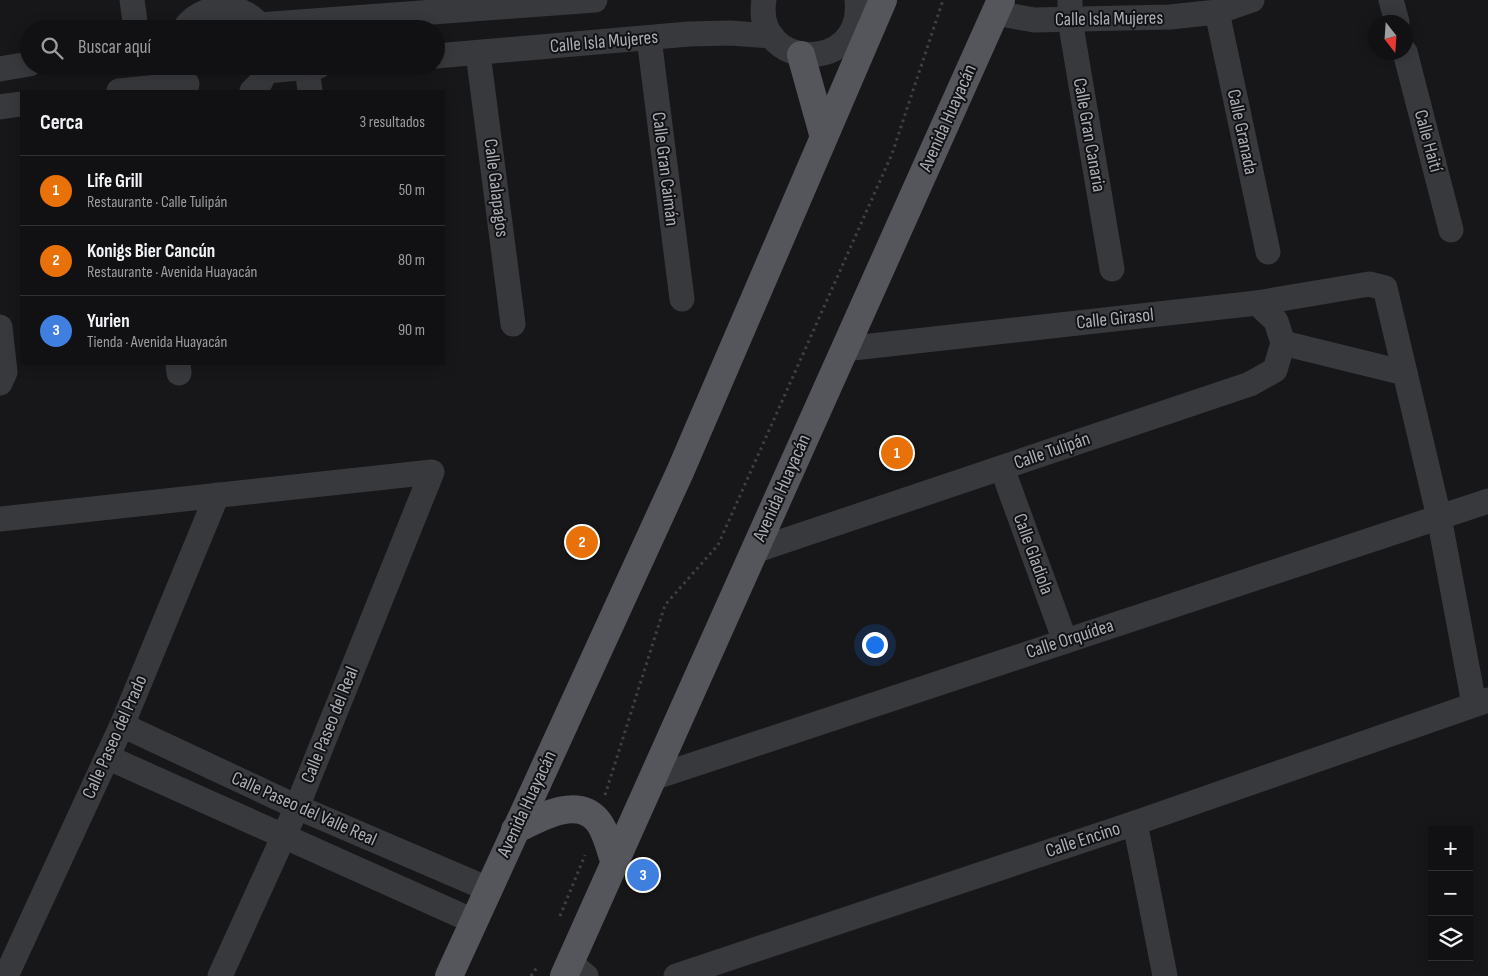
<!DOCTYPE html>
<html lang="es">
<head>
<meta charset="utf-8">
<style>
	:root { --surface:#111113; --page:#1e1f21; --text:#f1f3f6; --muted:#9c9da0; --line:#303133; --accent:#0f766e }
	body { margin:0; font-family:"Sofia Sans Condensed",sans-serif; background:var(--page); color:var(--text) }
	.controls { position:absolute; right:15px; bottom:15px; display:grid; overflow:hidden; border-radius:0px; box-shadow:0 2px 12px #0003 }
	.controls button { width:45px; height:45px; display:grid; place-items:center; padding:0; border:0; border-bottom:1px solid var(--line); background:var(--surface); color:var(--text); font:25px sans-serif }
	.compass { position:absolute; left:1368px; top:15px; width:45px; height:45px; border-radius:50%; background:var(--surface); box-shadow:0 2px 12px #0003; rotate:163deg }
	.you { position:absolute; left:874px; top:644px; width:18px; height:18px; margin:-12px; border:4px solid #fff; border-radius:50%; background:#1a73e8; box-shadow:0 0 0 8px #1a73e833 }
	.badge { display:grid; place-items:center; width:32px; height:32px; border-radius:50%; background:var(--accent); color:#fff; font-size:16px; font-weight:700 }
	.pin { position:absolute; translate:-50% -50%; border:2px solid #fff; box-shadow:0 1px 5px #0006 }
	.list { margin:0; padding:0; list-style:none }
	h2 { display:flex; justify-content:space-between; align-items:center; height:65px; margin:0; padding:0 20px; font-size:21px }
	h2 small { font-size:16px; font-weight:400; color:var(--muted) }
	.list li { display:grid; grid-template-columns:32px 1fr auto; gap:15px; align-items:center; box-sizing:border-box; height:70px; padding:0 20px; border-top:1px solid var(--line) }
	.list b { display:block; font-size:19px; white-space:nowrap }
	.list p { margin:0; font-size:16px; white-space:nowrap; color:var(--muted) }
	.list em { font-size:16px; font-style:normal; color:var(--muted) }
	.icon { flex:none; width:28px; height:28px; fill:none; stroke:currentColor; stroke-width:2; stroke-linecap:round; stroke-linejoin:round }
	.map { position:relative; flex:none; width:1488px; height:976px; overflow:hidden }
	.search { position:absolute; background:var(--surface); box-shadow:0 2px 12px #0003; left:20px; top:20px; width:425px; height:55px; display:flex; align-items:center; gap:12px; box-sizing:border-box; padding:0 18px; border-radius:28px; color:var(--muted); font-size:19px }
	.panel { position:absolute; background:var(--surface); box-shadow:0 2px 12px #0003; left:20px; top:90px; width:425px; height:275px; border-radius:0px }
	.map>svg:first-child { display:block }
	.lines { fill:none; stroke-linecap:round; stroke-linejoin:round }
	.path { stroke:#3e4044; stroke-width:3; stroke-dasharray:2.5 4; stroke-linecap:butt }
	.minor { stroke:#38393d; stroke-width:25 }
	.major { stroke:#55565c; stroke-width:28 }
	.labels { text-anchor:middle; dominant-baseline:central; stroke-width:4; stroke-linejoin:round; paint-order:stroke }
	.street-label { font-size:19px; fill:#abaeb7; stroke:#121214 }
</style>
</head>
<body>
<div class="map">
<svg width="1488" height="976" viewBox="0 0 1488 976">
	<rect width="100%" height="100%" fill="#171719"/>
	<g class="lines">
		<g class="path">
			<polyline points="605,795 665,605 718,545 892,154 943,0"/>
			<polyline points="560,916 585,855"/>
			<polyline points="531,976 538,966"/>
		</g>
		<g class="minor">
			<polyline points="132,0 136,29"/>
			<path d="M764,0C752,70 865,75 857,0"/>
			<polyline points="1070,0 1070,20 1112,269"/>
			<polyline points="1391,0 1397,22"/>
			<polyline points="1217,12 1268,252"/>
			<polyline points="995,13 1034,20 1170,17 1217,12 1252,0"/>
			<polyline points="259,25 595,0"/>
			<path d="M184,29C202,3 244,0 262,29"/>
			<polyline points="649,38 682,299"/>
			<polyline points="1405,52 1451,230"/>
			<polyline points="478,53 513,324"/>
			<polyline points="436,56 689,34 730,33 772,36"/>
			<polyline points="307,67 310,91"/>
			<polyline points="0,69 29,64"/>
			<polyline points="267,71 319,66"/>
			<polyline points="119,91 187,84"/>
			<polyline points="252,91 260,83 268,66"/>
			<polyline points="0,107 21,104"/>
			<polyline points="0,327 5,372 0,383"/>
			<polyline points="1283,343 1405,373"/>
			<polyline points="844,349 1257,303 1369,284 1385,288 1439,517 1474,704"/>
			<polyline points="178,364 179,373"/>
			<polyline points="1002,468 1065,641"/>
			<polyline points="0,519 432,472 297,807 220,976"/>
			<polyline points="754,551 1250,384 1275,370 1283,343 1276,321 1257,303"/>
			<polyline points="122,725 297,807 488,889"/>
			<polyline points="107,757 473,921"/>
			<polyline points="653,778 1488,501"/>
			<polyline points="1135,823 1165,976"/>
			<polyline points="570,963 586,976"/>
			<polyline points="6,976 122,725 217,495"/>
			<polyline points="676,976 1135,823 1488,700"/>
		</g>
		<g class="major">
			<polyline points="801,55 823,134"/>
			<path d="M515,830C536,820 576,795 597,820C606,830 610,850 615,863"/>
			<polyline points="449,976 680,472 883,0"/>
			<polyline points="564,976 1001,0"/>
		</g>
	</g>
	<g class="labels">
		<g class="street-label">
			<text transform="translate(1109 19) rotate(-1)">Calle Isla Mujeres</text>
			<text transform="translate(604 42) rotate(-5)">Calle Isla Mujeres</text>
			<text transform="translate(948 118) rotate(-66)">Avenida Huayacán</text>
			<text transform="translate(1242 132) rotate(78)">Calle Granada</text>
			<text transform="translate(1089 135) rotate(80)">Calle Gran Canaria</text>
			<text transform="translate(1428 141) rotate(75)">Calle Haití</text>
			<text transform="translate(665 169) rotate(83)">Calle Gran Caimán</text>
			<text transform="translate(496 188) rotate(83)">Calle Galapagos</text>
			<text transform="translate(1115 319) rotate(-6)">Calle Girasol</text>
			<text transform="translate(1052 451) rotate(-19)">Calle Tulipán</text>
			<text transform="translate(782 488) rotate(-66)">Avenida Huayacán</text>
			<text transform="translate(1033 554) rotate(70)">Calle Gladiola</text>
			<text transform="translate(1070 639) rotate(-18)">Calle Orquídea</text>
			<text transform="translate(330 725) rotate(-68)">Calle Paseo del Real</text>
			<text transform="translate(115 737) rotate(-66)">Calle Paseo del Prado</text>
			<text transform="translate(527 804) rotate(-65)">Avenida Huayacán</text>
			<text transform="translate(304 809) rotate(24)">Calle Paseo del Valle Real</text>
			<text transform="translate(1083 840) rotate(-18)">Calle Encino</text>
		</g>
	</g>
</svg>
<div class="controls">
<button>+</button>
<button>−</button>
<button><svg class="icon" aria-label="layers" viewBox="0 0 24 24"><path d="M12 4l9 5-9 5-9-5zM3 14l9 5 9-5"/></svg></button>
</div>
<svg class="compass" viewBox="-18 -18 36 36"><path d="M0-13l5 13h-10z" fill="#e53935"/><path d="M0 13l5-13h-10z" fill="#9c9da0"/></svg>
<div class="you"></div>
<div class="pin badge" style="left:897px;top:453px;background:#e8710a">1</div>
<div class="pin badge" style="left:582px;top:542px;background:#e8710a">2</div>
<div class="pin badge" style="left:643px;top:875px;background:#3f7fe0">3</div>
<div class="search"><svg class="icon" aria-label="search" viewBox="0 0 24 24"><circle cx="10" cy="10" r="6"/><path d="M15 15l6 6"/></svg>Buscar aquí</div>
<section class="panel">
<h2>Cerca<small>3 resultados</small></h2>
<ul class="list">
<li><span class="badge" style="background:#e8710a">1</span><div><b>Life Grill</b><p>Restaurante · Calle Tulipán</p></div><em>50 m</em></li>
<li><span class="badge" style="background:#e8710a">2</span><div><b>Konigs Bier Cancún</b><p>Restaurante · Avenida Huayacán</p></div><em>80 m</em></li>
<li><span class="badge" style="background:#3f7fe0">3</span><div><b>Yurien</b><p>Tienda · Avenida Huayacán</p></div><em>90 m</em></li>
</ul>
</section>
</div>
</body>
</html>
